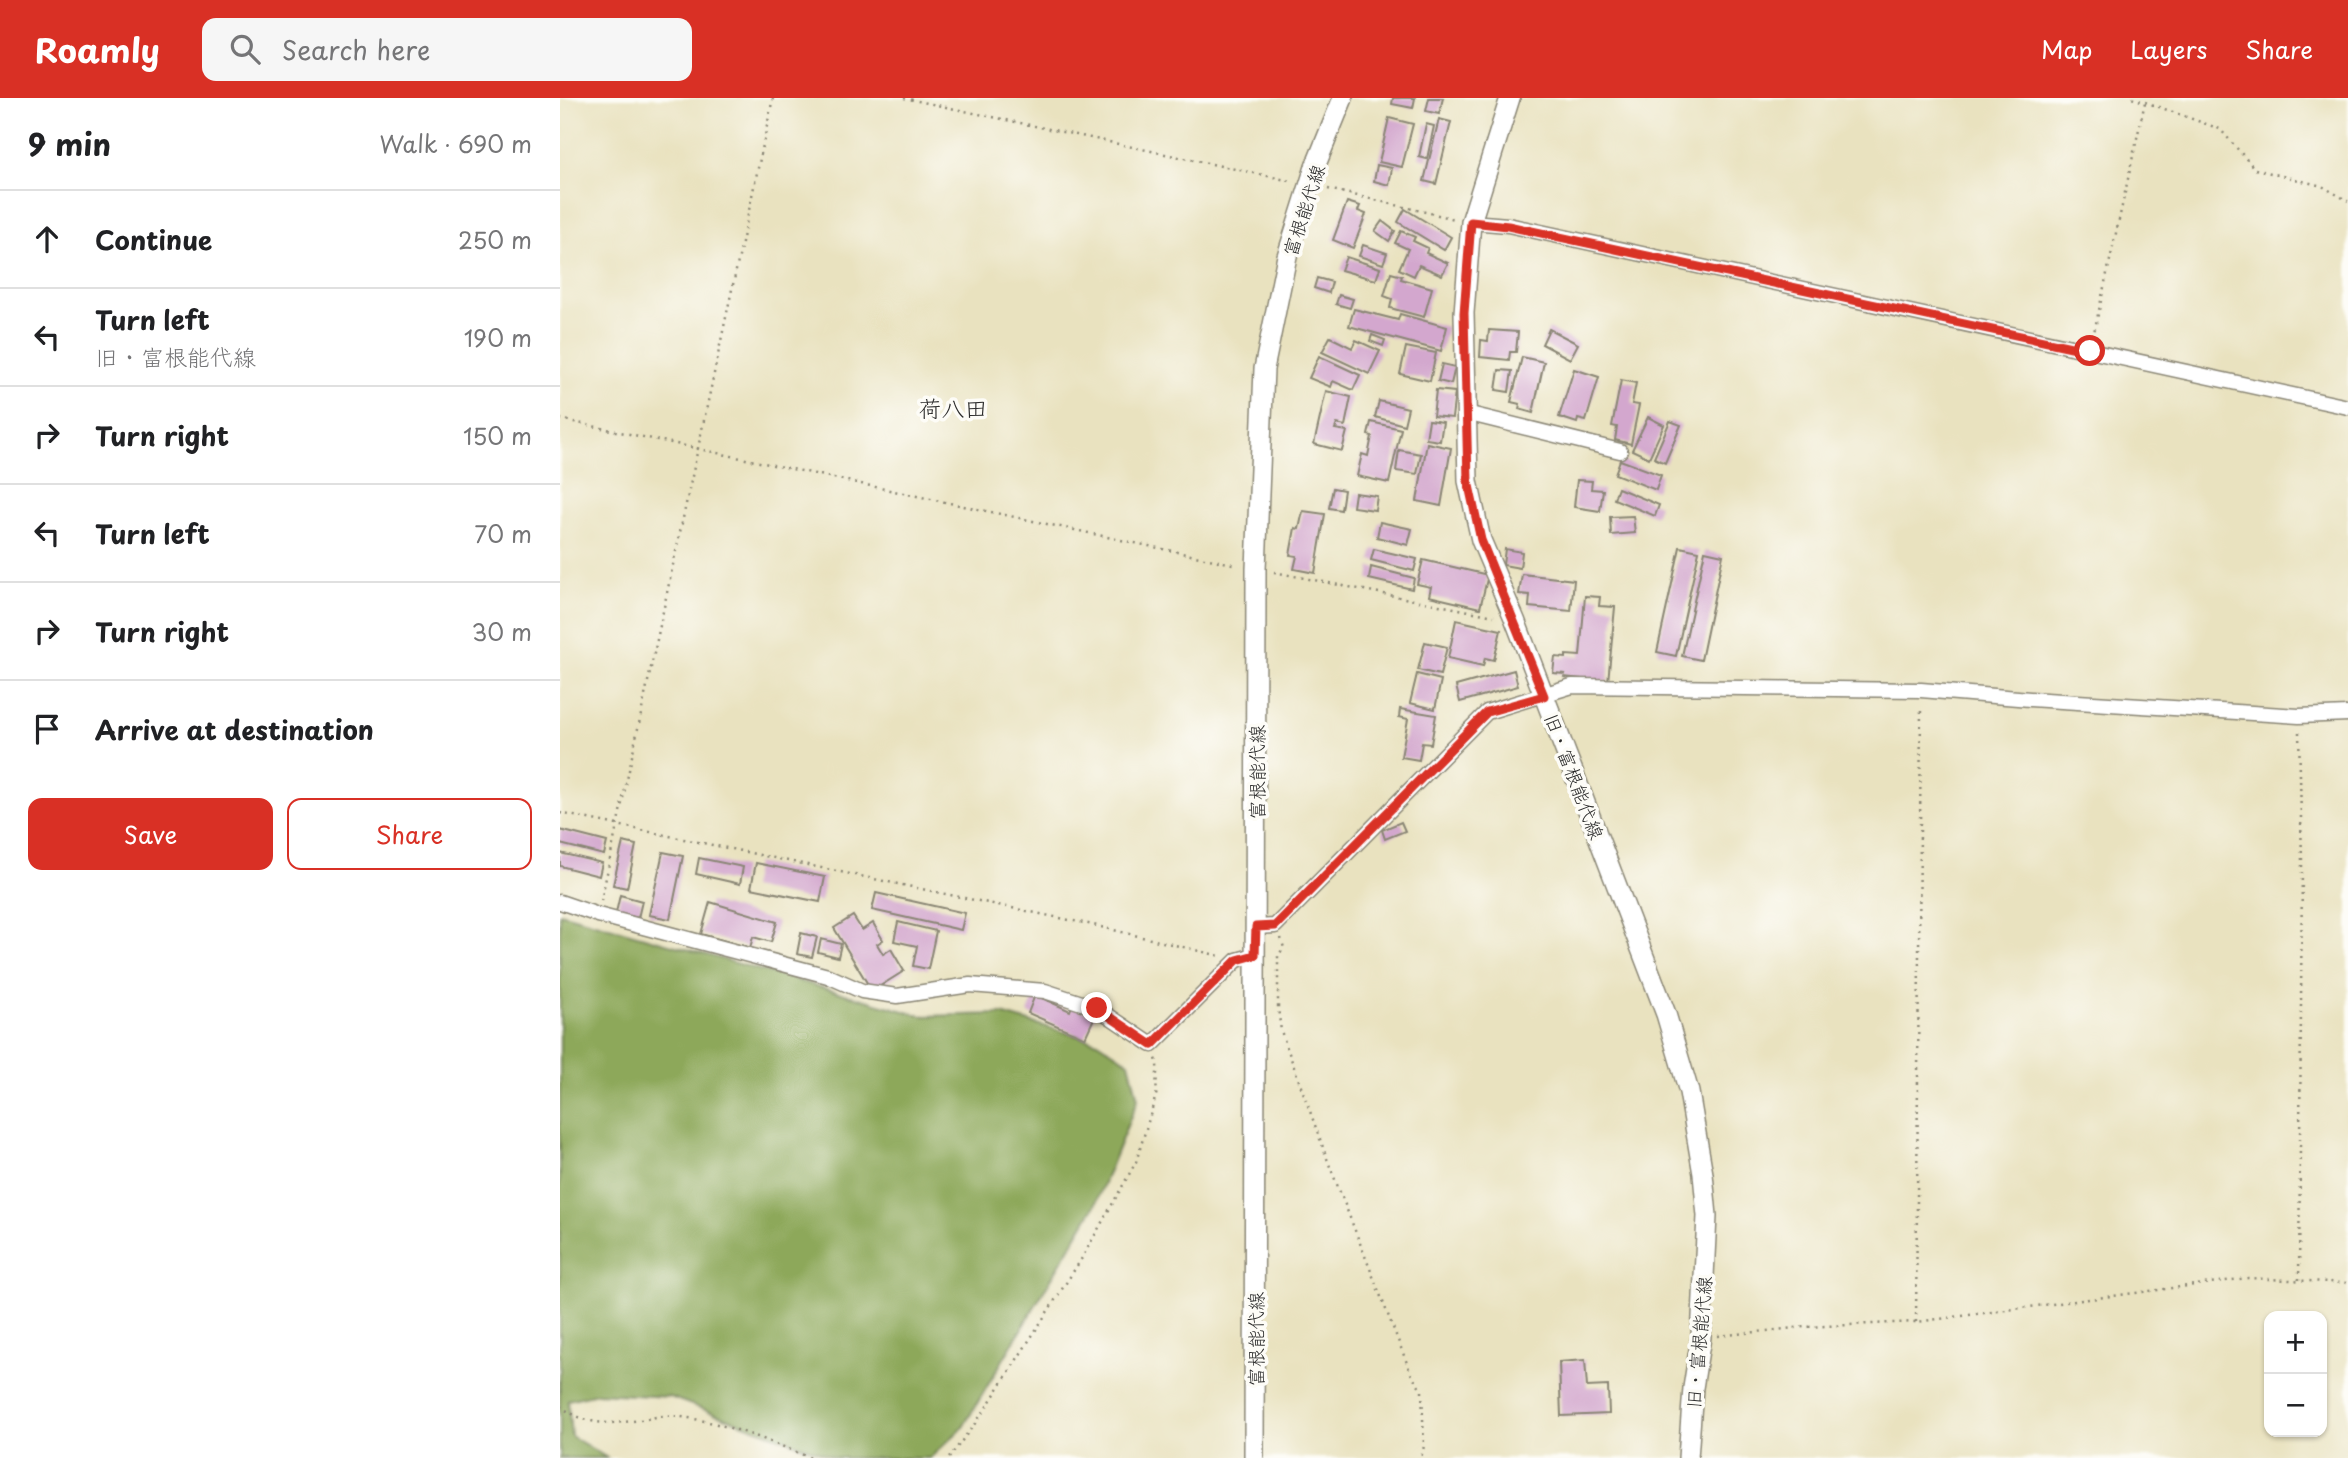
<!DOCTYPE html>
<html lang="en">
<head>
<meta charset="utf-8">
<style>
	:root { --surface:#fff; --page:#f6f6f6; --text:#202124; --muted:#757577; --line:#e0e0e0; --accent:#d93025 }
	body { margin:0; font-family:"Playpen Sans","Klee One",sans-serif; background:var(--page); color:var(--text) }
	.controls { position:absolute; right:21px; bottom:21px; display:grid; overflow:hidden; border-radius:14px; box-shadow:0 2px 5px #0004 }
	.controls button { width:63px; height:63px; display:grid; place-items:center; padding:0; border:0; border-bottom:2px solid var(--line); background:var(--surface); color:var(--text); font:35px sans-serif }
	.stop { position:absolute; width:21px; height:21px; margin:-16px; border:5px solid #d93025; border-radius:50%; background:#fff }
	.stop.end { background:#d93025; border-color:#fff; box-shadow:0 2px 7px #0008 }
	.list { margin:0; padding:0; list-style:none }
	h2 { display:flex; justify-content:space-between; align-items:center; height:91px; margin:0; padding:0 28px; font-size:30px }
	h2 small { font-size:23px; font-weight:400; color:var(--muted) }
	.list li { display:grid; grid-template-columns:46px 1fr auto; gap:21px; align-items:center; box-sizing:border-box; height:98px; padding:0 28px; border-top:2px solid var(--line) }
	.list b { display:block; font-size:26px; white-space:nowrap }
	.list p { margin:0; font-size:23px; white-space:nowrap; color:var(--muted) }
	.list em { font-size:23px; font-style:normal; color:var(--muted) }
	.actions { display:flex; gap:14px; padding:21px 28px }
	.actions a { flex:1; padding:16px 0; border:2px solid var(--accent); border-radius:14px; text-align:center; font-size:24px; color:var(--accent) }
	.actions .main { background:var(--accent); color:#fff }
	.icon { flex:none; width:38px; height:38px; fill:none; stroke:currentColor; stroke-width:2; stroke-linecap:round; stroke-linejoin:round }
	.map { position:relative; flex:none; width:1788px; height:1360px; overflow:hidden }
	header { display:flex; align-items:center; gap:42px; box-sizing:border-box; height:98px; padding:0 35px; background:var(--accent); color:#fff }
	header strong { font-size:33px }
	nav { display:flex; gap:38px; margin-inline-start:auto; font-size:24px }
	.search { width:490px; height:63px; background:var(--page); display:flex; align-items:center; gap:18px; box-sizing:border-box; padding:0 24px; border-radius:14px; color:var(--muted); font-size:26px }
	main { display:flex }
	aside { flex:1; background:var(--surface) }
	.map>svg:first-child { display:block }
	.forest { fill:#8da85a; stroke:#5c6a42; stroke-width:2 }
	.building { fill:#d3a7ce }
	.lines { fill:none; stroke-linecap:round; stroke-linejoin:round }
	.street-casing { stroke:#8a8675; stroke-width:17 }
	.secondary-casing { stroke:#8a8675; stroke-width:22 }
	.path { stroke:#8a8675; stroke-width:2.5; stroke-dasharray:2 5; stroke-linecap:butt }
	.street { stroke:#fff; stroke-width:14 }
	.secondary { stroke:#fff; stroke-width:19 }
	.route { stroke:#d93025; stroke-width:9 }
	.labels { text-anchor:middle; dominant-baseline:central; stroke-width:7; stroke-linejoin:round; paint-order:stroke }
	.street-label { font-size:19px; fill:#2b2b2b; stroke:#fdfcf7 }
	.quarter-label { font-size:23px; fill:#2b2b2b; stroke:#fdfcf7 }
</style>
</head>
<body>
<header>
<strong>Roamly</strong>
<div class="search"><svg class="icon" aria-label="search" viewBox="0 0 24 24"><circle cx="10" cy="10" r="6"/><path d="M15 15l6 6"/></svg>Search here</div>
<nav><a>Map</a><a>Layers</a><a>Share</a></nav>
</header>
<main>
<aside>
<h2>9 min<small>Walk · 690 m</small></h2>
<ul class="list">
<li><svg class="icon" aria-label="ahead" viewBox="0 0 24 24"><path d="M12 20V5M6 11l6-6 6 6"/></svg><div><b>Continue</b></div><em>250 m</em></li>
<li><svg class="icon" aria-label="left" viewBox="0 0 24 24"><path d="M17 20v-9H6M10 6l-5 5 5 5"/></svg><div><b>Turn left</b><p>旧・富根能代線</p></div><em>190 m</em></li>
<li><svg class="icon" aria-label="right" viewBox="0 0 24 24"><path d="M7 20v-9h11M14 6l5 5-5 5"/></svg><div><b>Turn right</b></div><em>150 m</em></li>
<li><svg class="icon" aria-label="left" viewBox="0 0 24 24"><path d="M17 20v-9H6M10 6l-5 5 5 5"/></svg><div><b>Turn left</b></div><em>70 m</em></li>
<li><svg class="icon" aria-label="right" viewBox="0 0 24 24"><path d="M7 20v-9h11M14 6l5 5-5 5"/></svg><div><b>Turn right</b></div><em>30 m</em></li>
<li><svg class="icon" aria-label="arrive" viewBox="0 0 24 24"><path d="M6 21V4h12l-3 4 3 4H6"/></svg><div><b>Arrive at destination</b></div></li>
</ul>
<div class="actions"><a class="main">Save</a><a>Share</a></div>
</aside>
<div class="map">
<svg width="1788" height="1360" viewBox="0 0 1788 1360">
	<rect width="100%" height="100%" fill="#fdfcf7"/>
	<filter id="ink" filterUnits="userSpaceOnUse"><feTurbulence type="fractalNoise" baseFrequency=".0143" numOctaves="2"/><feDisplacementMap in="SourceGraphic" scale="14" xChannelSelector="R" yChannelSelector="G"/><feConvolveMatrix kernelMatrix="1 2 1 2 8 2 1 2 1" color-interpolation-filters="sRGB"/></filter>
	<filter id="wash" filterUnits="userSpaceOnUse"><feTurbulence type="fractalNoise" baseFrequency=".00686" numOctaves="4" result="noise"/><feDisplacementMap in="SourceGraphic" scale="28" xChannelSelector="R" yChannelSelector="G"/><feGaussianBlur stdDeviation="1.57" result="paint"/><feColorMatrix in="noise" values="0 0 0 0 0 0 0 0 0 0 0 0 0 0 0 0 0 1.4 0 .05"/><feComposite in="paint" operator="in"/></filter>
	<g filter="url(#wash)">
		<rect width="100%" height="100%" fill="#e9e2bf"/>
		<polygon class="forest" points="0,815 362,918 442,916 538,944 569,964 578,1001 535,1107 403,1329 370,1360 276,1360 110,1299 37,1295 8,1302 11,1338 47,1360 0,1360"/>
		<g id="blocks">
			<g class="building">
				<polygon points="833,0 855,0 853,10 832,6"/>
				<polygon points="869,0 883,0 879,16 866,13"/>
				<polygon points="829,20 853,26 842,69 819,64"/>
				<polygon points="879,21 891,24 876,86 864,83"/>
				<polygon points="866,26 874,28 867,61 859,59"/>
				<polygon points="817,67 832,70 829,87 814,83"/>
				<polygon points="787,104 800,108 798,113 806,116 793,150 773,142"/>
				<polygon points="845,111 891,139 884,152 838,124"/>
				<polygon points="822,123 835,133 829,143 815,133"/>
				<polygon points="841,133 855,139 853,143 868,150 866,155 888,165 882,177 859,167 854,178 839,171 848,151 835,145"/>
				<polygon points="803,147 827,155 823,166 799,158"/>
				<polygon points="786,159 820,170 816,182 781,172"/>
				<polygon points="831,175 842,178 841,181 872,190 864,219 830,210 832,201 824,198"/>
				<polygon points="757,180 772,184 769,195 754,190"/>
				<polygon points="779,197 793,201 790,210 776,206"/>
				<polygon points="794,211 838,222 840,216 887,229 881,253 789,228"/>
				<polygon points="989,231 1018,246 1010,261 982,246"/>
				<polygon points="929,232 958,234 956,254 950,254 949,262 920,259 921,242 928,243"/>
				<polygon points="812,237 825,242 823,248 810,243"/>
				<polygon points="770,239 792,250 796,242 820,253 809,276 762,254"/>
				<polygon points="846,249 876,255 870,283 840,276"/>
				<polygon points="759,258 800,277 793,292 773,283 771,289 749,280"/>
				<polygon points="962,259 984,264 973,315 959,311 960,306 951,304"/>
				<polygon points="882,266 895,269 891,286 878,283"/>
				<polygon points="1014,271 1039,279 1026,323 1018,321 1017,325 999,319"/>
				<polygon points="939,272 952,273 949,294 936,292"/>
				<polygon points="1061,282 1076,285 1072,306 1079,307 1071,346 1055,342 1057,329 1052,328"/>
				<polygon points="876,292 895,294 892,320 873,318"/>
				<polygon points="766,293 791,299 785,328 777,326 775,331 787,333 782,353 754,346"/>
				<polygon points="819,303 848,310 844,327 815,319"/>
				<polygon points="1088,319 1104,327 1089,360 1072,352"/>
				<polygon points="869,322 883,324 880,343 866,341"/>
				<polygon points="1110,323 1121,327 1105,365 1094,360"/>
				<polygon points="811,324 841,331 829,385 797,378 802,356 808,358 812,338 808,337"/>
				<polygon points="867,345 891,350 881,408 857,403"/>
				<polygon points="839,352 861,356 857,376 836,373"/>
				<polygon points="1060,362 1101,377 1096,392 1055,376"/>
				<polygon points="1017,382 1032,383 1031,391 1043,392 1040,413 1014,409"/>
				<polygon points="773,390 784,392 781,412 769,410"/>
				<polygon points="1058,390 1099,407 1095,418 1054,401"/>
				<polygon points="795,395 817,398 815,412 793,409"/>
				<polygon points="743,413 765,416 755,475 734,471 737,458 730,457 735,430 739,431"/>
				<polygon points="1073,418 1075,435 1051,437 1050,419"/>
				<polygon points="820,424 852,431 848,447 817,439"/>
				<polygon points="1120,449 1139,453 1116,558 1097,554"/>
				<polygon points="814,451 857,461 854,473 811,462"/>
				<polygon points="945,451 962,454 960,470 943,467"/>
				<polygon points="1145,453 1163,457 1141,562 1122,558"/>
				<polygon points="863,462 928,477 920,510 869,498 871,489 857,486"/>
				<polygon points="811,469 854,480 852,491 809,481"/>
				<polygon points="962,476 1014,482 1011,513 969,509 970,497 959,496"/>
				<polygon points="1025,498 1040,499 1039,508 1055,509 1048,584 1004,579 1005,576 993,575 995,559 1006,560 1006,557 1020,558"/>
				<polygon points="896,522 941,532 934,562 925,560 923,568 888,560"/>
				<polygon points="865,544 887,549 880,577 858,572"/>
				<polygon points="954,572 958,588 900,604 896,588"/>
				<polygon points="857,576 881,582 875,611 850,605"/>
				<polygon points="840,611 876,617 871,646 862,645 859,662 841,659 848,621 839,619"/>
				<polygon points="841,724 845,733 825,741 822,732"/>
				<polygon points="0,732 47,744 44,757 0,746"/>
				<polygon points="63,744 76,747 67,790 53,787"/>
				<polygon points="103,754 123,758 110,821 89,817"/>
				<polygon points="0,755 42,765 39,778 0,768"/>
				<polygon points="139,760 183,769 180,786 136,776"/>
				<polygon points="196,765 265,779 260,804 191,790"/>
				<polygon points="316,795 405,815 401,832 312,812"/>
				<polygon points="60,797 82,803 78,820 56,815"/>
				<polygon points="150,804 217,824 211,844 193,839 190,850 141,836"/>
				<polygon points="293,818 302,832 313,825 323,842 317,846 323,856 331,851 344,873 312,893 274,830"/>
				<polygon points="338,824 376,833 368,871 353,868 357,848 334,843"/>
				<polygon points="241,835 257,839 252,859 237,856"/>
				<polygon points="261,841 281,846 278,859 258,854"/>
				<polygon points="475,897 510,913 512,908 535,918 525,940 468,915"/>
				<polygon points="1025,1262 1027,1289 1048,1288 1049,1316 1001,1318 999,1264"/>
			</g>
		</g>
	</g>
	<g filter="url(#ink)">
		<use href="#blocks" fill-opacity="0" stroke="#8a8675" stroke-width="2"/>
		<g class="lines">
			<g class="street-casing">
				<g id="street">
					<polyline points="911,124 948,127 1788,309"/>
					<polyline points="906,315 1060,353"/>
					<polyline points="0,804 38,817 268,878 302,893 337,898 410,887 485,893 537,910 592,947 677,862 695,857"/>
					<polyline points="696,829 715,828 927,614 1012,588 1361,592 1470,601 1739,618 1788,616"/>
				</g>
			</g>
			<g class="secondary-casing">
				<g id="secondary">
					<polyline points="950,0 911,124 904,215 908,383 921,442 955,522 1106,916 1129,994 1143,1076 1147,1118 1141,1239 1133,1290 1128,1360"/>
					<polyline points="694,1360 696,471 704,271 727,158 755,69 783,0"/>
				</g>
			</g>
			<g class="path">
				<polyline points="344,0 731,83"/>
				<polyline points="1585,4 1660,31 1695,71 1762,88 1788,103"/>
				<polyline points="768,91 895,121"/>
				<polyline points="1533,239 1585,4 1571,0"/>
				<polyline points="0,321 677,467"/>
				<polyline points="714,474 934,518"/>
				<polyline points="1739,634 1742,764 1739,1184"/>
				<polyline points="0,715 533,827 660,858"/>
				<polyline points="41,803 213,0"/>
				<polyline points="721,840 724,850 718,857 718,910 721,933 769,1066 852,1278 862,1293 864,1348 861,1360"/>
				<polyline points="1356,1224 1361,608"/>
				<polyline points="1158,1238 1244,1229 1356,1224 1688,1180 1788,1185"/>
				<path d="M0,1308C30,1330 52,1326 87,1321C95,1319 105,1317 113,1318C159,1322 209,1343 251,1360"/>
				<path d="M389,1360L422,1316L522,1160L576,1064L597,994C595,982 599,972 596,960"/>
			</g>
			<use href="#street" class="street"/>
			<use href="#secondary" class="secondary"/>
		</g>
	</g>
	<g class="lines" filter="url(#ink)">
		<polyline class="route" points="537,910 592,947 677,862 695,857 696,829 715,828 927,614 984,598 921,442 908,383 904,215 911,124 948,128 1530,253"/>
	</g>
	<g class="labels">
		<g class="street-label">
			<text transform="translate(743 112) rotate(-72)">富根能代線</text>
			<text transform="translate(696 674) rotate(-90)">富根能代線</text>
			<text transform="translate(1015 678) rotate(69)">旧・富根能代線</text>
			<text transform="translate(695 1241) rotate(-90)">富根能代線</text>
			<text transform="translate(1138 1244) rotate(-85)">旧・富根能代線</text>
		</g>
		<g class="quarter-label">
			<text x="393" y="309">荷八田</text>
		</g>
	</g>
</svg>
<div class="controls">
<button>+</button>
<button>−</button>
</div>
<div class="stop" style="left:1530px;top:253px"></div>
<div class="stop end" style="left:537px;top:910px"></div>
</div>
</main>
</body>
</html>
